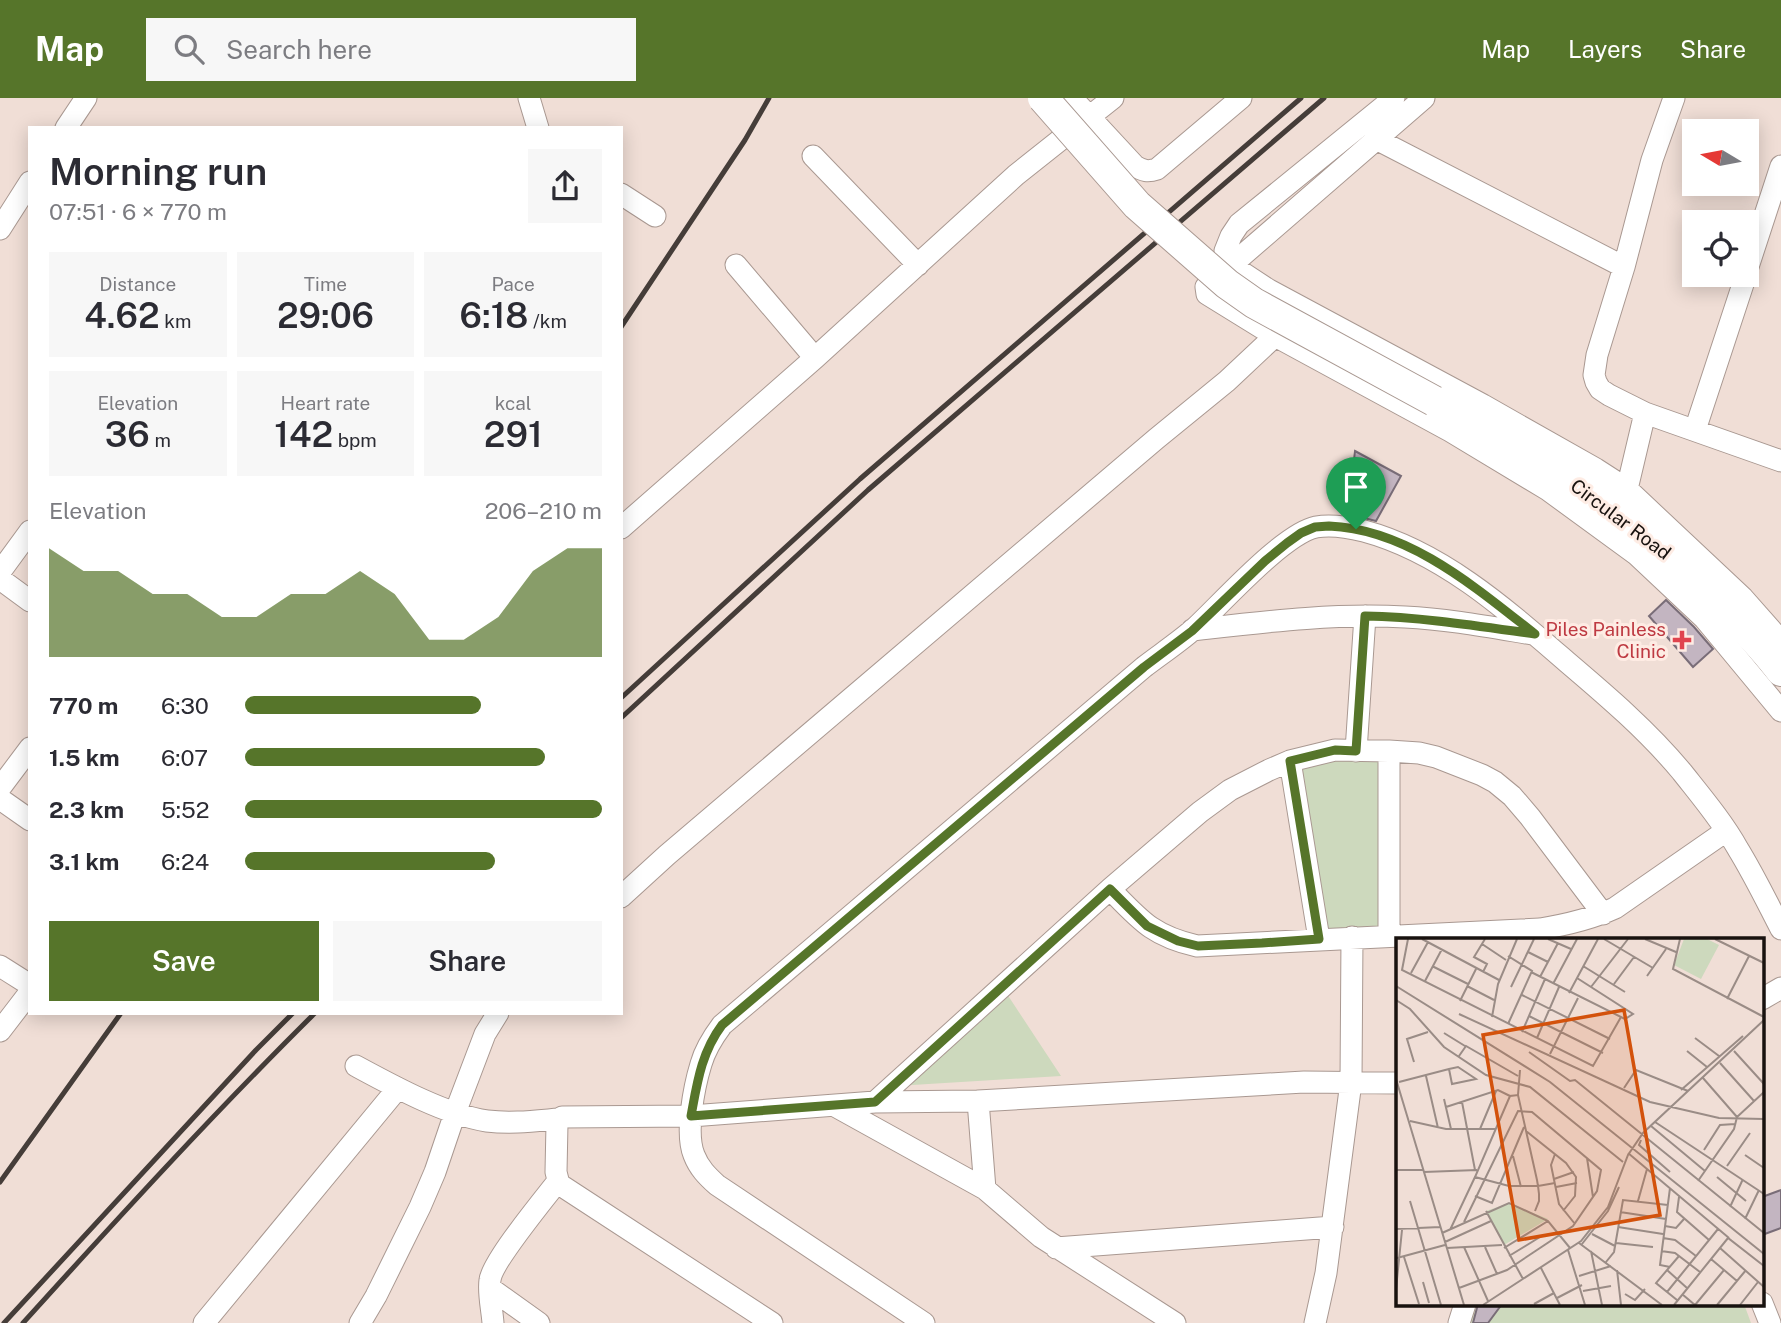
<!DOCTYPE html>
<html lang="en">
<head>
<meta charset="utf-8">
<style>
	body { margin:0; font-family:"Public Sans",sans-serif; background:#f7f7f7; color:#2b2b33; height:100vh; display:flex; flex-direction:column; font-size:26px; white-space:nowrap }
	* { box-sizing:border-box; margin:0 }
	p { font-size:23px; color:#7c7c81 }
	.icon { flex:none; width:38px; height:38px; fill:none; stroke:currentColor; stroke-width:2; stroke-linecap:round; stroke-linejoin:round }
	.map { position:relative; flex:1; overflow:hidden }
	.drawer { position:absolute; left:28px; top:28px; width:595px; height:889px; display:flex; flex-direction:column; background:#fff; border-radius:0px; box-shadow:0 4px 18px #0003 }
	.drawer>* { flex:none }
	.needle { width:46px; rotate:280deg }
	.fabs { position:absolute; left:1682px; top:21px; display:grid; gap:14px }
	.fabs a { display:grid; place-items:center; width:77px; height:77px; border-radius:0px; background:#fff; box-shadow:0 4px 18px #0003; font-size:35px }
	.pin { position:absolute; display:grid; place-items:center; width:60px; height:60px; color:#fff; margin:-72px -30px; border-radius:50% 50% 50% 0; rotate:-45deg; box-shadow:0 0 7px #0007 }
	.pin .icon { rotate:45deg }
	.round { display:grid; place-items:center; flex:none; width:74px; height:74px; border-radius:0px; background:#f7f7f7 }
	.summary { display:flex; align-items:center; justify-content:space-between; height:119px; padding:0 21px }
	h1 { font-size:38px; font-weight:600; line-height:52px }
	.figures { display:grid; grid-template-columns:repeat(3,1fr); gap:10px; height:119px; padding:7px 21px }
	.figures div { display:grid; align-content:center; border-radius:0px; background:#f7f7f7; text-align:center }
	.figures b { font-size:35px; font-weight:600 }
	.figures small { font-size:19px; font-weight:400 }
	.figures p { font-size:19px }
	.chart { height:196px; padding:14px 21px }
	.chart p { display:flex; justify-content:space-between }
	.chart svg { width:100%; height:126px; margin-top:7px; fill:#56752a; opacity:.7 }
	.action { display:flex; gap:14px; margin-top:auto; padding:14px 21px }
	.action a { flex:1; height:80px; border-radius:0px; background:#56752a; color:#fff; font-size:28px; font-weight:600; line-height:80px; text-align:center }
	.action a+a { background:#f7f7f7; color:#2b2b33 }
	ul { padding:0 21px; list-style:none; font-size:23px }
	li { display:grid; grid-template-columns:112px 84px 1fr; align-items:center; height:52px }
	li i { height:18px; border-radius:9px; background:#56752a }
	header { display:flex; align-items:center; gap:42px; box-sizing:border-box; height:98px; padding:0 35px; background:#56752a; color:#fff }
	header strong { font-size:33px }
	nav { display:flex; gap:38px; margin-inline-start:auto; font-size:24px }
	.search { width:490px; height:63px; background:#f7f7f7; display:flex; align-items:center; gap:18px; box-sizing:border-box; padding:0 24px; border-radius:0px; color:#7c7c81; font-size:26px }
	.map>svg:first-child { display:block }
	.green { fill:#cdd9bd }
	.building { fill:#c3b5c1; stroke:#796d78; stroke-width:2 }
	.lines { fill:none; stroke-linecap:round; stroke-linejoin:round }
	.minor-casing { stroke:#a99891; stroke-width:23 }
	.secondary-casing { stroke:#a99891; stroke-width:32 }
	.minor { stroke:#fff; stroke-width:21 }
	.secondary { stroke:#fff; stroke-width:30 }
	.rail { stroke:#453d39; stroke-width:5 }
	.secondary-bridge-casing { stroke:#a99891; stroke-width:32; stroke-linecap:butt }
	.secondary-bridge { stroke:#fff; stroke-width:30 }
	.route-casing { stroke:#fff; stroke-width:14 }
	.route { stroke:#56752a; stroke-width:9 }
	.health-dot { fill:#e0444e; stroke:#feece4; stroke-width:2.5 }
	.labels { text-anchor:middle; stroke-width:6; stroke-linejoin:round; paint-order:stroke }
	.street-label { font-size:19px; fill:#18120f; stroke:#feece4 }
	.health-label { font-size:19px; fill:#be3a42; stroke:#feece4; text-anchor:end }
	.inset-road { fill:none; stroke:#9a8c86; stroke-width:2 }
	.view { fill:#d3520c; fill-opacity:0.15; stroke:#d3520c; stroke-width:3.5 }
	.inset-edge { fill:none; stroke:#18120f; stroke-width:3.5 }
</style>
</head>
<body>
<header>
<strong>Map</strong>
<div class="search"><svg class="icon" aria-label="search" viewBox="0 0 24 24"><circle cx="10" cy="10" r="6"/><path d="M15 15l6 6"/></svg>Search here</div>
<nav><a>Map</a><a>Layers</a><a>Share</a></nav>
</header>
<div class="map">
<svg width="1781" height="1225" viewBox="0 0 1781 1225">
	<rect width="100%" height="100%" fill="#f0ded6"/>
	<!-- green -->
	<path class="green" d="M1382,658L1384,833L1322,836L1294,665Z
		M1005,893L1061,978L896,988Z
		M1465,1206H1744L1751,1225H1459Z"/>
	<!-- building -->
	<path class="building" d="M1355,353L1401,378L1376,423L1348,416Z
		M1666,502L1694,529L1713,551L1693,569L1649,518Z
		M1781,1092V1130L1762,1137V1099Z
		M1478,1206H1502L1488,1225H1473Z"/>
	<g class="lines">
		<defs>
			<path id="minor" d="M529,0L538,30
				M1072,0L1135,68C1143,73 1148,74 1157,71L1241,0
				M1394,0L1239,126L1231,138L1225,153L1231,167L1269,192L1483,307L1596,371L1627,391L1743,500L1781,543
				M1424,0L1206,189L1207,196L1275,238L1450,333L1548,392L1637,457L1704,520L1781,613
				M1674,0L1652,62L1624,169L1597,257L1594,277L1596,284L1600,291L1609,297L1645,315L1781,363
				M66,30L86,0
				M1376,41L1624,169
				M813,58L918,167
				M621,96L655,118
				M0,131L30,84
				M736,167L815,260
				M1746,175L1781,68
				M1695,332L1746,177
				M1627,391L1645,315
				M621,430L815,260L1016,77L1113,0
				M0,474L30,433
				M0,481L30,503
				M1192,532C1263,524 1334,515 1405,519C1448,521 1490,529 1532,536
				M1356,653L1365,518
				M1290,663L1319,841
				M0,690L30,650
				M0,701L30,722
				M1110,791C1141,823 1153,838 1197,848L1540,831C1565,827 1591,821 1615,810L1726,733
				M621,799L667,757L1156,341L1227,283L1275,238
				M1389,838V653
				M0,868L30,887
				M1762,901L1781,890
				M0,933L30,894
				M356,968C393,988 446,1017 487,1023C511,1026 535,1023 559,1021
				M978,1003L985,1091
				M875,1004L1110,791L1200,714L1230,692L1269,672L1290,663L1335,652L1389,653L1419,655L1436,659L1482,677L1495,684L1512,698L1530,719L1603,816
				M835,1008L985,1091L1041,1139L1175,1225
				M1056,1150L1333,1129
				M490,1190L539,1225
				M1762,1205L1770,1225
				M204,1225L398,990
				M360,1225L376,1198L420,1109L435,1074L455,1015L485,936L498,915
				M493,1225C492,1211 488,1195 490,1182C492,1164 544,1101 558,1083
				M772,1225L559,1086L556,1074L557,1026L559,1021L562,1019L691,1018L875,1004L978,1003L1304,984L1398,985
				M924,1225L717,1087C707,1078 699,1070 694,1057C685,1035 694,989 701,966C705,952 713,939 722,927L1144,569C1161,556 1179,544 1195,530C1222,505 1283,436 1316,429C1332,426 1348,429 1364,433C1442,454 1507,512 1567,564C1607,598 1648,633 1682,674C1701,698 1723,724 1738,751C1754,777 1767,804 1781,831
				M1315,1225L1326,1175L1351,984L1352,839
				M1459,1225L1465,1206"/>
			<path id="secondary" d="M1434,303C1485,331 1539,358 1587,391C1633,424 1676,462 1717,502C1739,525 1762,547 1781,573"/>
		</defs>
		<!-- minor casing -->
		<use href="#minor" class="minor-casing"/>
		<!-- secondary casing -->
		<use href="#secondary" class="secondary-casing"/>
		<!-- minor -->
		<use href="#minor" class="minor"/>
		<!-- secondary -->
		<use href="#secondary" class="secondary"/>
		<!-- rail -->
		<path class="rail" d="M621,229L745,42L769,0
			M621,600L860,381L1301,0
			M621,620L868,392L1324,0
			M0,1084L121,915
			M4,1225L256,952L293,915
			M23,1225C118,1120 214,1015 315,915"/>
		<defs>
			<path id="secondary-bridge" d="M1043,0L1137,107L1227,186L1254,205L1434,303"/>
		</defs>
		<!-- secondary-bridge casing -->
		<use href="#secondary-bridge" class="secondary-bridge-casing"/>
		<!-- secondary-bridge -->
		<use href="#secondary-bridge" class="secondary-bridge"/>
	</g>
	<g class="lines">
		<defs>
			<path id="route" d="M1329,428C1408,431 1475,489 1535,536C1478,528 1422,519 1365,518L1356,653L1335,652L1290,663L1319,841L1262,845L1198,848L1178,843L1147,828L1110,791L875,1004L691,1018C697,986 701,955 722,927L1144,569L1192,533L1265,463L1287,445L1301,435L1315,429Z"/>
		</defs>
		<!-- route casing -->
		<use href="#route" class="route-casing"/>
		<!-- route -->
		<use href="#route" class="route"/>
	</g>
	<!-- markers -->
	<path class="health-dot" d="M1678.5 531.5h7v7h7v7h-7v7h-7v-7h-7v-7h7z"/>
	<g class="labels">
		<!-- street labels -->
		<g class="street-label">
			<text transform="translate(1621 421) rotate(37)" y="7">Circular Road</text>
		</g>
		<!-- health labels -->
		<g class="health-label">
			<text x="1666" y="538">Piles Painless<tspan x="1666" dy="22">Clinic</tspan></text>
		</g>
	</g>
	<!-- overview -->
	<g transform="translate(1396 840)">
		<rect width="368" height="368" fill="#f0ded6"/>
		<path d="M288,1H311L323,7L305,41L278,27ZM113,265L152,281L108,307L90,273Z" fill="#cdd9bd"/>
		<path class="inset-road" d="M12,1L6,32L197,128L225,79M26,1L103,42M152,1L175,11M208,1L257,30M249,1L280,14M284,1L277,31L368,79M319,1L368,25M86,6L110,22M132,14L152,24M36,28L72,46M187,28L229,54M87,34L91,26L78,19L89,1M135,34L229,81L237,76L181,40M15,35L32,4M251,38L270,11M144,39L162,5M29,43L46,11M157,46L181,1M218,46L238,19M0,48L154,144L368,316M71,48L98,62M115,49L138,1M195,49L232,1M173,55L202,1M126,57L214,101M331,61L353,18M0,62L14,71L48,109L90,137L134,149L227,224M64,63L80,31M63,76L254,164L323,180L368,181M133,78L207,115M96,79L102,46L121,1M112,86L136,33L112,18M126,94L149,41M48,95L69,108M141,100L163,49M299,100L323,118M291,113L311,129M338,113L368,146M133,114L174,143L179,142L368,295M154,116L182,60M63,118L70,108L122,138M18,124L11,101L32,94M324,125L358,163M30,138L42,190M307,140L341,179M0,141L68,367M3,144L53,131L62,129L80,141L56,146L53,131M228,150L240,132L292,153M285,152L347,98M122,157L124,132M48,161L55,191M66,164L79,232M50,169L102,152L114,158M14,183L50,191H100M259,184L368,256M255,188L309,233M84,191L100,153M130,193L170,225L180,239L179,258L167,273M245,202L243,207L274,234M308,212L324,187L339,186M232,215L333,300M159,216L155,227L163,266L179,286M349,217L368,230M117,218L125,249M191,220L197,259M331,228L354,195M0,232H27M28,234L81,232M321,239L350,263M158,241L178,234M302,243L338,191L341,179L368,154M160,249L181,245M79,258L96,265L128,189M283,259L281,274L313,302M14,263L45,367M242,263L251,231M334,269L347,241M90,273L127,341M139,273L143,263V256L142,248L141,242L122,157L114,158L79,239L113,248H142L159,245M224,274L270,281M349,281L363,252M269,288L280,290L288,281M222,289L267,296M0,291L44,289M54,292L79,239M46,295L113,265L152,283L174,310M196,296L219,308M267,300L279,302L300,318M49,304L95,283M183,305L266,367M220,305L257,309M186,306L212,273L223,249M68,309L92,363M89,309L101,336M51,310L106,307M108,310L152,283M324,310L368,349M172,312L189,367M195,313L206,367M265,313L279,315L304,334M113,318L144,299M8,319L23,366M1,320L49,307M315,321L341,343M210,324L218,314L227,262L272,267M274,329L264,327L274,250M145,330L164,367M221,332L225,367M271,332L291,350M183,338L215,328M27,344L33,365M63,350L111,332L177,288L201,253L205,232L136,174L122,173L68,284M0,351L6,292M187,353L215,348M271,354L322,291M229,356L239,362L249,351M286,356L299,367L328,332M161,360L186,347M281,362L260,345L283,318M138,366L158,355M87,367L185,303L212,269L232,217L247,195L368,82M278,367L332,300L368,328M321,367L350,332M344,367L362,344"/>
		<path class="view" d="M228,72L264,277L123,302L87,97Z"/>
		<rect width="368" height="368" class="inset-edge"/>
	</g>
</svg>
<div class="fabs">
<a><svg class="needle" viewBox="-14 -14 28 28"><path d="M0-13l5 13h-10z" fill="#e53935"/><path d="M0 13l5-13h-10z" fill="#7c7c81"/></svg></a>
<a><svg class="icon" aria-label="locate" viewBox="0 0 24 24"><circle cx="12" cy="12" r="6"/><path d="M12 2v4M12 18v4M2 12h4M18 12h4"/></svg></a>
</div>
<div class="pin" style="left:1356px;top:431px;background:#1e9e55"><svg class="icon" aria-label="arrive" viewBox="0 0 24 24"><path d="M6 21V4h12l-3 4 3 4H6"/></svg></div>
<section class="drawer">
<div class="summary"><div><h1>Morning run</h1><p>07:51 · 6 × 770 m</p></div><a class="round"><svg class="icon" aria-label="share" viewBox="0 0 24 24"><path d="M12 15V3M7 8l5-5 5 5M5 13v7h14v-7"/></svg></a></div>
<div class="figures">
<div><p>Distance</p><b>4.62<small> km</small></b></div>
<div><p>Time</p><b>29:06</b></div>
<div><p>Pace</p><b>6:18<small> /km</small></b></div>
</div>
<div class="figures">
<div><p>Elevation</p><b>36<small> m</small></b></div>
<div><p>Heart rate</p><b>142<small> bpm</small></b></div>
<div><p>kcal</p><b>291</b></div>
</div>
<div class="chart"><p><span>Elevation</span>206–210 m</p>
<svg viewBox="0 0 160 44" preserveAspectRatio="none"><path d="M0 44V6L10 14L20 14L30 22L40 22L50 30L60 30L70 22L80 22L90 14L100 22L110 38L120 38L130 30L140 14L150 6L160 6V44z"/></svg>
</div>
<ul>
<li><b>770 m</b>6:30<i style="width:66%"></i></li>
<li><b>1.5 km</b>6:07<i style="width:84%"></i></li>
<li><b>2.3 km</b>5:52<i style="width:100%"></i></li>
<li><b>3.1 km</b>6:24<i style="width:70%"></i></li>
</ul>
<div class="action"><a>Save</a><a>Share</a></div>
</section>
</div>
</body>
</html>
